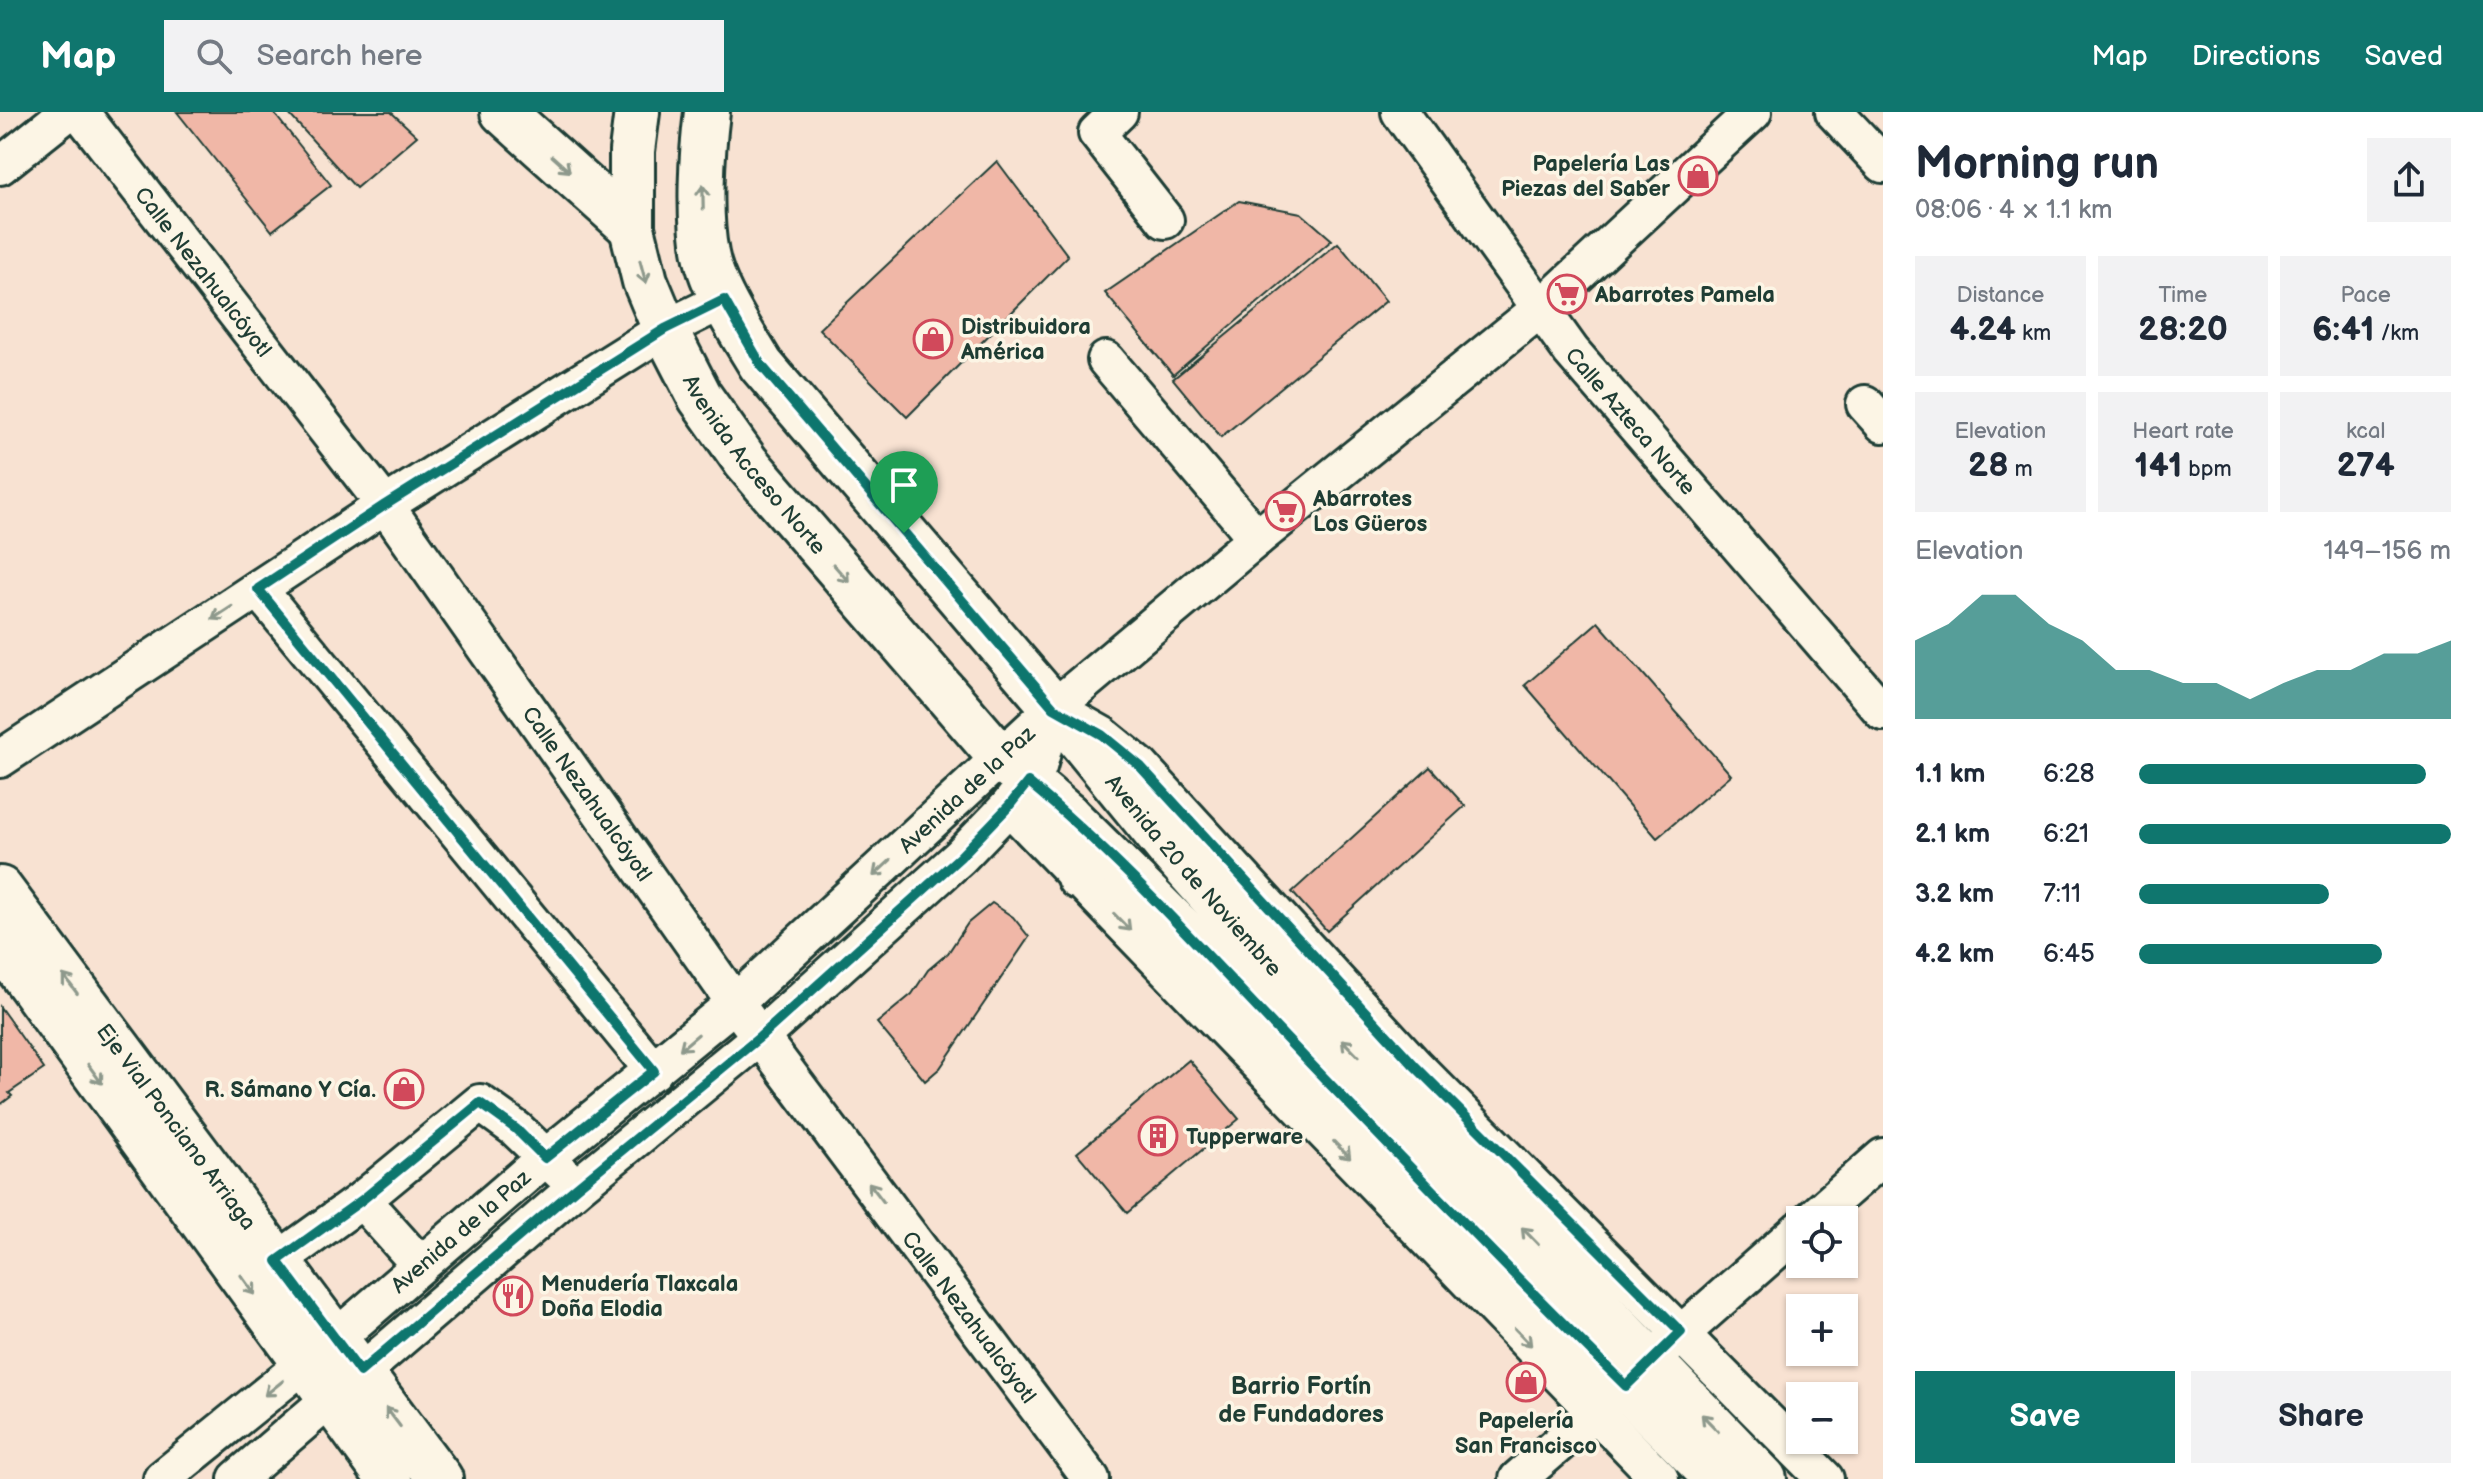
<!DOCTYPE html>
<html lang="en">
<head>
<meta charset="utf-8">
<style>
	body { margin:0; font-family:"Balsamiq Sans",sans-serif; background:#f2f2f3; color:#1f2937; height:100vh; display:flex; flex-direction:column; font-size:30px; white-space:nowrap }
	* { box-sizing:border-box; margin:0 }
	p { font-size:26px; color:#747a83 }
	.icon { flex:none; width:44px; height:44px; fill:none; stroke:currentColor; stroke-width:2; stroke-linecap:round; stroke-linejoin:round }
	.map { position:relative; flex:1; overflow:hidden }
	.side { display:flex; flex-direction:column; background:#fff; width:600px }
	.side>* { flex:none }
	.tools { position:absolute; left:1786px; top:1094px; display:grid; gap:16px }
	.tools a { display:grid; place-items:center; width:72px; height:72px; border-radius:0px; background:#fff; box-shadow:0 2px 6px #0004; font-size:40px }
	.pin { position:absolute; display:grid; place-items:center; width:68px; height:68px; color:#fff; margin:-82px -34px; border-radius:50% 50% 50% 0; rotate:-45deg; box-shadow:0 0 8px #0007 }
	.pin .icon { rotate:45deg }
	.round { display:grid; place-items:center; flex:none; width:84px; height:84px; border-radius:0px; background:#f2f2f3 }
	.summary { display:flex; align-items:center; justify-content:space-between; height:136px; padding:0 32px }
	h1 { font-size:44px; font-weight:700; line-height:60px }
	.metrics { display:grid; grid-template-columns:repeat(3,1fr); gap:12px; height:136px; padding:8px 32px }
	.metrics div { display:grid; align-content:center; border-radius:0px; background:#f2f2f3; text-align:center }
	.metrics b { font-size:34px; font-weight:700 }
	.metrics small { font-size:22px; font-weight:400 }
	.metrics p { font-size:22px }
	.chart { height:224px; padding:16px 32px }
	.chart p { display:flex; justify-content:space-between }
	.chart svg { width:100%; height:144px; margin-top:8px; fill:#0f766e; opacity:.7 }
	.primary-button { display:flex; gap:16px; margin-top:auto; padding:16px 32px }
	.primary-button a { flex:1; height:92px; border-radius:0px; background:#0f766e; color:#fff; font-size:32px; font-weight:700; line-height:92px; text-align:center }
	.primary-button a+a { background:#f2f2f3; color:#1f2937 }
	ul { padding:0 32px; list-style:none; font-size:26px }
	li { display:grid; grid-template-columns:128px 96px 1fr; align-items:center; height:60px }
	li i { height:20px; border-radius:10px; background:#0f766e }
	header { display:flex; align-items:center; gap:48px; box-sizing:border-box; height:112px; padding:0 40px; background:#0f766e; color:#fff }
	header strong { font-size:38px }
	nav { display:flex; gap:44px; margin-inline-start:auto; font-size:28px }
	.search { width:560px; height:72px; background:#f2f2f3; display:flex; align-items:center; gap:20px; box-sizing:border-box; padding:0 28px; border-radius:0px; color:#747a83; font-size:30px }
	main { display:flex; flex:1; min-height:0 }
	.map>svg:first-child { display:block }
	.building { fill:#f0b7a7; stroke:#1f3d34; stroke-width:2 }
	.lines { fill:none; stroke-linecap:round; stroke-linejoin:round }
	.minor-casing { stroke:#1f3d34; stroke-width:42 }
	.major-casing { stroke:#1f3d34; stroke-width:50 }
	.minor { stroke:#fcf5e5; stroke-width:36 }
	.major { stroke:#fcf5e5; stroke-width:44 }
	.oneway { stroke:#8e998c }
	.route-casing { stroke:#fff; stroke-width:16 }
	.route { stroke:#0f766e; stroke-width:10 }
	.labels { text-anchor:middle; stroke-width:7; stroke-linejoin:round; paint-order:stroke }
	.poi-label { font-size:22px; font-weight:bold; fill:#1f3d34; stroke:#fcf5e5; text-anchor:start }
	.street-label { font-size:22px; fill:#1f3d34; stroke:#fcf5e5 }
	.neighbourhood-label { font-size:24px; font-weight:bold; fill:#1f3d34; stroke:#fcf5e5 }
</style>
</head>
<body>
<header>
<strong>Map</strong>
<div class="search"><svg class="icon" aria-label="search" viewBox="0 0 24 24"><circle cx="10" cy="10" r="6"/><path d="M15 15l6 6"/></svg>Search here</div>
<nav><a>Map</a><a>Directions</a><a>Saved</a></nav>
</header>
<main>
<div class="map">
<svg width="1883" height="1367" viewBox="0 0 1883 1367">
	<rect width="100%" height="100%" fill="#f8e2d2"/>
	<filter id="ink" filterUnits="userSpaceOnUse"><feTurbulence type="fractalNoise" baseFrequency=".0125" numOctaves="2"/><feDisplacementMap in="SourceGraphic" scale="16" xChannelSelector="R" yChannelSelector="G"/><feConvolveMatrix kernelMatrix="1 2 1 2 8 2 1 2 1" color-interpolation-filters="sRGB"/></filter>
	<g filter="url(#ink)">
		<!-- building -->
		<path class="building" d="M177,0H273L331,73L272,119Z
			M287,0H391L417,24L356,76Z
			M997,49L1068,144L907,305L819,217Z
			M1239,89L1301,101L1332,128L1173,263L1105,181Z
			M1338,131L1386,189L1221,325L1173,267Z
			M1598,510L1731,663L1657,726L1525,573Z
			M1430,655L1465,694L1327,819L1292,780Z
			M992,791L1013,805L1029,825L940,956L925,969L877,911L912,882L928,858L948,841L968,811Z
			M0,895L44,957L9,981L12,984L0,993Z
			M1189,948L1239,1007L1127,1101L1077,1041Z"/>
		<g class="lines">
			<defs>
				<g id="minor">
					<path id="s1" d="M80,0L385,393L735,891L1091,1367"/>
					<path d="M1119,0L1097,21L1165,108"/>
					<path id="s2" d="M1400,0L1571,239L1883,600"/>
					<path d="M1834,0L1883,52"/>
					<path d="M0,54L68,0"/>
					<path d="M1106,248L1257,426"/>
					<path d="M1865,292L1883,312"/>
					<path d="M258,477L654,959"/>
					<path d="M1070,605L1102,623L1140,654L1414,953L1825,1367"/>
					<path d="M0,647L385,393L665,217L724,188"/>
					<path d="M1009,694L1660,1367"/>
					<path d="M362,1088L420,1153"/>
					<path d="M1811,1108L1883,1045"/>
					<path d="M277,1149L362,1088L480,991L516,1017L561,1060"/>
					<path d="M1666,1235L1800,1117"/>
					<path id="s3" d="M162,1367L335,1227L545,1046L735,891L1054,596L1257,426L1540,197L1753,0"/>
					<path d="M237,1367L577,1075L760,925L960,745L1009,694L1038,655L1054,596"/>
					<path d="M1518,1367L1614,1284"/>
				</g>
				<g id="major">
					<path d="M503,0L632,116"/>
					<path id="s4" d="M637,0L632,39V116L645,169L665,217L700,285L746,350L1002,647L1067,703L1184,819L1485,1134L1717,1367"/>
					<path id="s5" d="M707,0C702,40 698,103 706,142C712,176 743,223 761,253L1054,596L1170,738L1283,866L1764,1367"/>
					<path d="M1067,703L1079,765"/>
					<path id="s6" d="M0,777L440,1367"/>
					<path d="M0,831L389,1367"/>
				</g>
			</defs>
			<!-- minor casing -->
			<use href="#minor" class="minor-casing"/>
			<!-- major casing -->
			<use href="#major" class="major-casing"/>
			<!-- minor -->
			<use href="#minor" class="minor"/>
			<!-- major -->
			<use href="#major" class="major"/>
		</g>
		<!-- one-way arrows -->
		<defs><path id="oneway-shaft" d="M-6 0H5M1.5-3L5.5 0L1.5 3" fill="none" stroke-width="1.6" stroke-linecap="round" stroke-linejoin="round" transform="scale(2)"/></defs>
		<g class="oneway">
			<use href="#oneway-shaft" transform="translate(561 52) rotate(42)"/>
			<use href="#oneway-shaft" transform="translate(703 85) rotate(-91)"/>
			<use href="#oneway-shaft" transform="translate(643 160) rotate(75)"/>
			<use href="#oneway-shaft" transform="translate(841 461) rotate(49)"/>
			<use href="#oneway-shaft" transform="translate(222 501) rotate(147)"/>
			<use href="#oneway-shaft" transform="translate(882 756) rotate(137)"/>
			<use href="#oneway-shaft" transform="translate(1122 810) rotate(46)"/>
			<use href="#oneway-shaft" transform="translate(70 872) rotate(-127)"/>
			<use href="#oneway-shaft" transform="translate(689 930) rotate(140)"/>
			<use href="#oneway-shaft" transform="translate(1350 936) rotate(-134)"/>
			<use href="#oneway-shaft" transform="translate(95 962) rotate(54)"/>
			<use href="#oneway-shaft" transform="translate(1342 1038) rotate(46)"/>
			<use href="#oneway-shaft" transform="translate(876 1080) rotate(-127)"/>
			<use href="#oneway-shaft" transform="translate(1530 1124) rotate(-134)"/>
			<use href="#oneway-shaft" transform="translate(248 1173) rotate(54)"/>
			<use href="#oneway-shaft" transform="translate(1523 1225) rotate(46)"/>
			<use href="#oneway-shaft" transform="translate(274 1276) rotate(141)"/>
			<use href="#oneway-shaft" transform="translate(393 1305) rotate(-127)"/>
			<use href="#oneway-shaft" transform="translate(1710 1311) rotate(-134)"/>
		</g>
	</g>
	<g class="lines" filter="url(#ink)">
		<defs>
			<path id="route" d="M724,188L761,253L1054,596L1102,623L1140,654L1414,953L1681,1220L1626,1274C1509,1159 1396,1041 1282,922C1200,836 1120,746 1028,670L1009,694L960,745L760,925L577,1075L360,1260L277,1149L362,1088L480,991L516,1017L545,1046L654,959L258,477L385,393L665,217Z"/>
		</defs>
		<!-- route casing -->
		<use href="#route" class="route-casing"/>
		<!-- route -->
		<use href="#route" class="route"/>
	</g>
	<!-- icons -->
	<defs>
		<symbol id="shop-ring" viewBox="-11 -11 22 22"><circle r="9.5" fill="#fcf5e5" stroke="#d1495b" stroke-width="1.5"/><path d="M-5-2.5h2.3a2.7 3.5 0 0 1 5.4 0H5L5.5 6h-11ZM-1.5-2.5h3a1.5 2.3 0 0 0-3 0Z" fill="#d1495b"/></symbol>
		<symbol id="supermarket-ring" viewBox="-11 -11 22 22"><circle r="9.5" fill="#fcf5e5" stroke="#d1495b" stroke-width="1.5"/><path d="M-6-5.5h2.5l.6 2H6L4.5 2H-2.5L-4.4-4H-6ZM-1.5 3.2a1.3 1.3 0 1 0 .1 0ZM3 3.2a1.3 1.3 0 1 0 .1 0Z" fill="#d1495b"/></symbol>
		<symbol id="building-ring" viewBox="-11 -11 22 22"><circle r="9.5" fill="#fcf5e5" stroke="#d1495b" stroke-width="1.5"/><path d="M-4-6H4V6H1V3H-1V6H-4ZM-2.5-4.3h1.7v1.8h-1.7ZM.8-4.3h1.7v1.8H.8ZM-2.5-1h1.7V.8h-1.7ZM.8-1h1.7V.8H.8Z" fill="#d1495b"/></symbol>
		<symbol id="restaurant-ring" viewBox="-11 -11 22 22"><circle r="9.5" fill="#fcf5e5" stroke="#d1495b" stroke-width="1.5"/><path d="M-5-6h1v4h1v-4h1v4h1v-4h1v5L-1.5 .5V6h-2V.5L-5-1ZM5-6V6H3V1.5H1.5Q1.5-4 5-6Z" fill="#d1495b"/></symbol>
	</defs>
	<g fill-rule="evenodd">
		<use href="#shop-ring" x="1676" y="42" width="44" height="44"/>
		<use href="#supermarket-ring" x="1545" y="160" width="44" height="44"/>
		<use href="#shop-ring" x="911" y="205" width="44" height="44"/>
		<use href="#supermarket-ring" x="1263" y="377" width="44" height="44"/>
		<use href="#shop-ring" x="382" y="955" width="44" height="44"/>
		<use href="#building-ring" x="1136" y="1002" width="44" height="44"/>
		<use href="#restaurant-ring" x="491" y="1162" width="44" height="44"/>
		<use href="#shop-ring" x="1504" y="1248" width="44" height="44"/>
	</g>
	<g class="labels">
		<!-- poi labels -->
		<g class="poi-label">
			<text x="1670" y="59" text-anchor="end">Papelería Las<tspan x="1670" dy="25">Piezas del Saber</tspan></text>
			<text x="1595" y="190">Abarrotes Pamela</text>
			<text x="961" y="222">Distribuidora<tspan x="961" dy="25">América</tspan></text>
			<text x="1313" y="394">Abarrotes<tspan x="1313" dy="25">Los Güeros</tspan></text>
			<text x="376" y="985" text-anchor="end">R. Sámano Y Cía.</text>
			<text x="1186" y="1032">Tupperware</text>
			<text x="541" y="1179">Menudería Tlaxcala<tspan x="541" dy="25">Doña Elodia</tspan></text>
			<text x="1526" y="1316" text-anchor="middle">Papelería<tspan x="1526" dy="25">San Francisco</tspan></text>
		</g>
		<!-- street labels -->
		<g class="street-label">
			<text dy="8" stroke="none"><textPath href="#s1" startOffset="202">Calle Nezahualcóyotl</textPath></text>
			<text dy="8" stroke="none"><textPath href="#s2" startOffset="386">Calle Azteca Norte</textPath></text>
			<text dy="8" stroke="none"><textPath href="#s4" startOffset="386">Avenida Acceso Norte</textPath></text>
			<text dy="8" stroke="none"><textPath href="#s3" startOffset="1060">Avenida de la Paz</textPath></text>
			<text dy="8" stroke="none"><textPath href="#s1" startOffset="850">Calle Nezahualcóyotl</textPath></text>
			<text dy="8" stroke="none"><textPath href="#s5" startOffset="936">Avenida 20 de Noviembre</textPath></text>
			<text dy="8" stroke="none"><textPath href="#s6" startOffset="296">Eje Vial Ponciano Arriaga</textPath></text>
			<text dy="8" stroke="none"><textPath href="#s3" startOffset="388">Avenida de la Paz</textPath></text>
			<text dy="8" stroke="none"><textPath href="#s1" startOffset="1498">Calle Nezahualcóyotl</textPath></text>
		</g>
		<!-- neighbourhood labels -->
		<g class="neighbourhood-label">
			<text x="1301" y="1282">Barrio Fortín<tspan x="1301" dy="28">de Fundadores</tspan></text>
		</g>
	</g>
</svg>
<div class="tools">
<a><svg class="icon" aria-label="locate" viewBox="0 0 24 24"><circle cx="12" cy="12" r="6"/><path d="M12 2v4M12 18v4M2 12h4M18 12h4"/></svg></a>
<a>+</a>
<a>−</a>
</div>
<div class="pin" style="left:904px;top:421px;background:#1e9e55"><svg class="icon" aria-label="arrive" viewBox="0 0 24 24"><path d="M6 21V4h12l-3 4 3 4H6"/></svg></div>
</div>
<section class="side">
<div class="summary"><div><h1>Morning run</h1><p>08:06 · 4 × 1.1 km</p></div><a class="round"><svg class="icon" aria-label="share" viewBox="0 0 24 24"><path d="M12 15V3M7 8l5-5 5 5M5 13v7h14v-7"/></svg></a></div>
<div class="metrics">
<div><p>Distance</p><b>4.24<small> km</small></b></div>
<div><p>Time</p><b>28:20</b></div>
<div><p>Pace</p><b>6:41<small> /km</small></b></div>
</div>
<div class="metrics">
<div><p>Elevation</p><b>28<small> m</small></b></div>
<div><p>Heart rate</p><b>141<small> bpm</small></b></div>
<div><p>kcal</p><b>274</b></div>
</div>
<div class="chart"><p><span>Elevation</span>149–156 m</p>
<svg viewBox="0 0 160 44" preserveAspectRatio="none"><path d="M0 44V20L10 15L20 6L30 6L40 15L50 20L60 29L70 29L80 33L90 33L100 38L110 33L120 29L130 29L140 24L150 24L160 20V44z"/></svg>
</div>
<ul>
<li><b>1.1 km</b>6:28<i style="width:92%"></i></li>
<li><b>2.1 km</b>6:21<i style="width:100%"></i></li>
<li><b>3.2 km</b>7:11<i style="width:61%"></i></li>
<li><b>4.2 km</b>6:45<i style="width:78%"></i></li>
</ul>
<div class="primary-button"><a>Save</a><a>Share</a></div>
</section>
</main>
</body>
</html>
